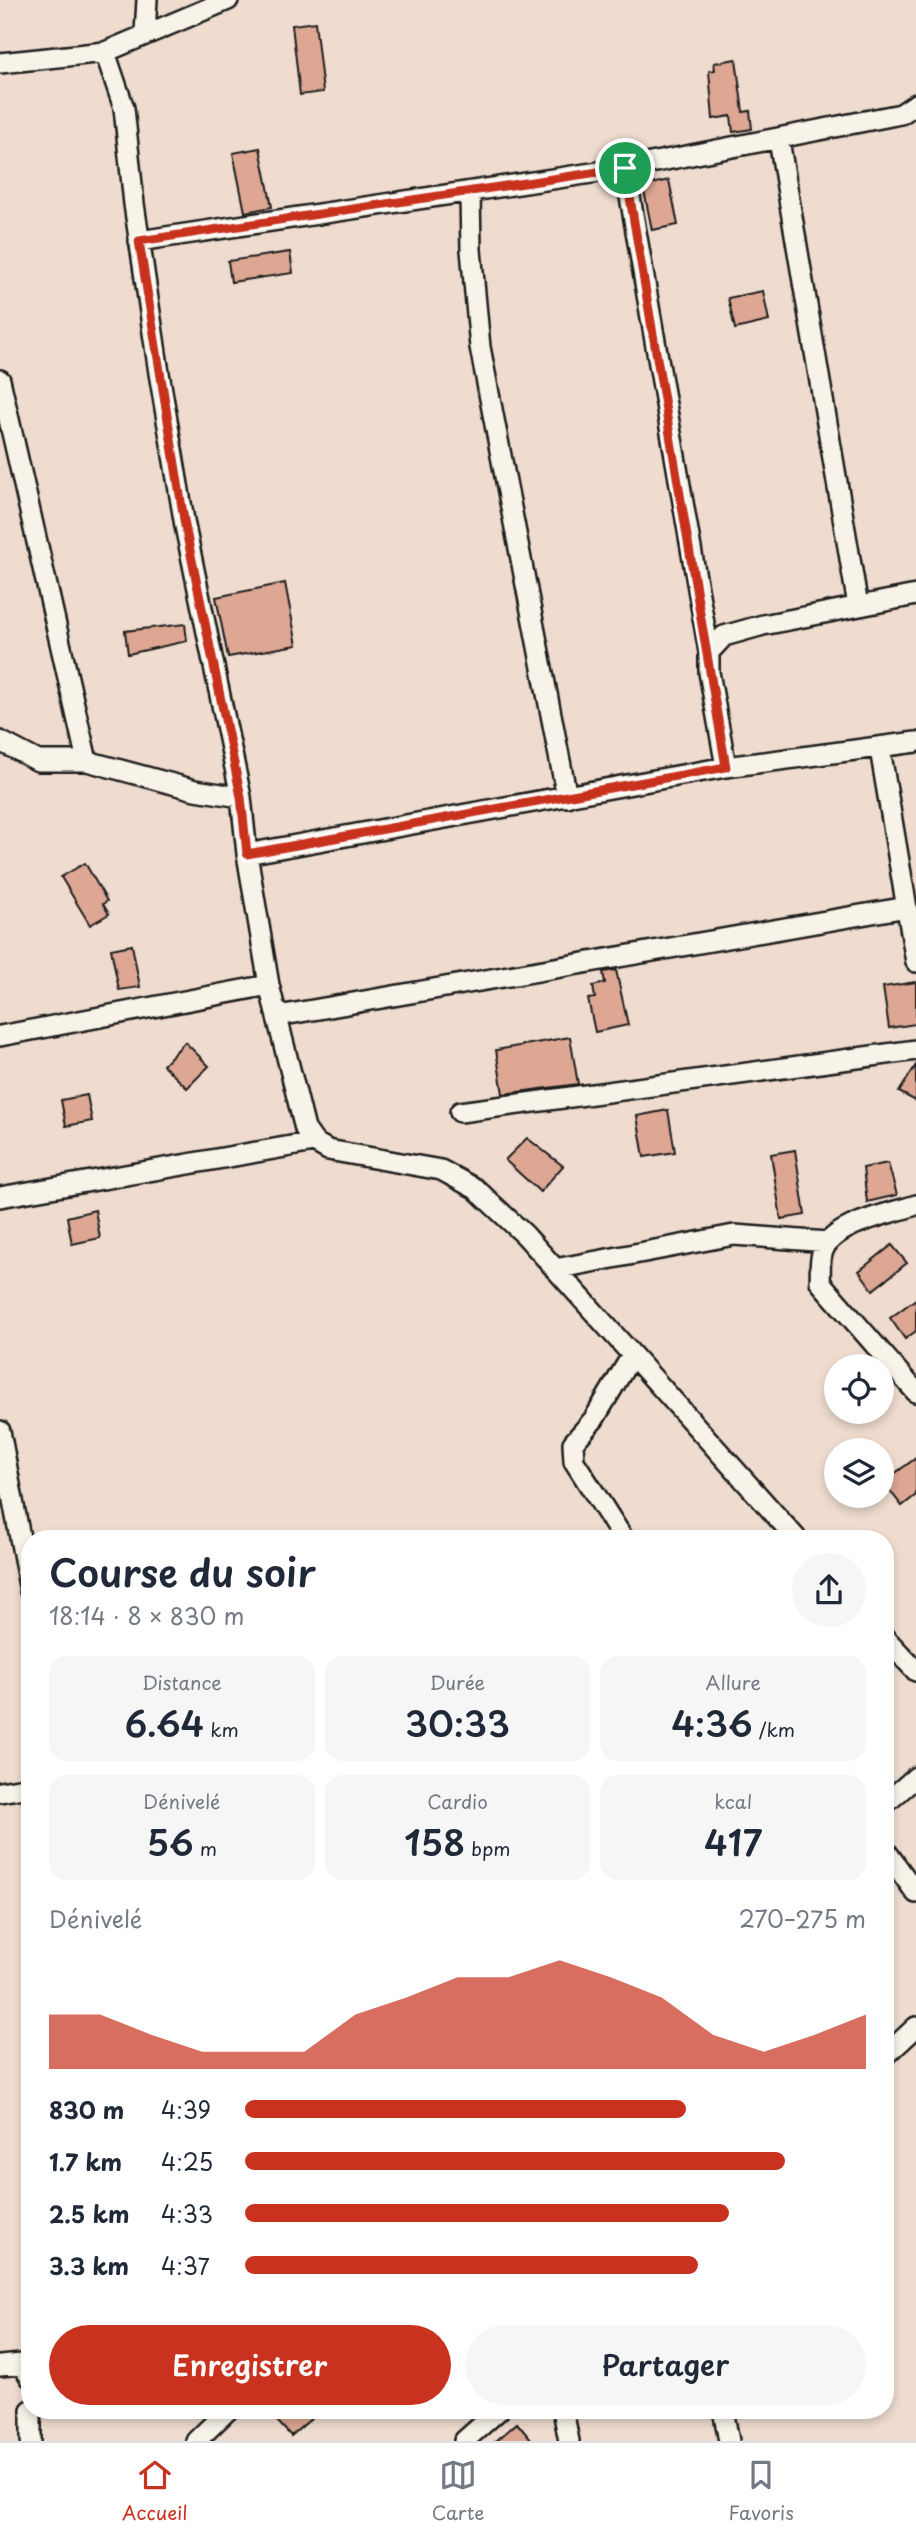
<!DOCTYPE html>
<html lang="fr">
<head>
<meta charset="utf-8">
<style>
	body { margin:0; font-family:"Playpen Sans",sans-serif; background:#f6f6f7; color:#1f2937; height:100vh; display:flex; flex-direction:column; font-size:26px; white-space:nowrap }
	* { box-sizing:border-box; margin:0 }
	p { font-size:23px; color:#747a83 }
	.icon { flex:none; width:38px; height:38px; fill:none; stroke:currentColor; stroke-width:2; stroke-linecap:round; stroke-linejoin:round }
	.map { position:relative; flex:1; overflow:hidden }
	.details { position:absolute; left:21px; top:1530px; width:873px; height:889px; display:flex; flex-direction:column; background:#fff; border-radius:28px; box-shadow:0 4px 10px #0003 }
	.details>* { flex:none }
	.tools { position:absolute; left:824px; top:1354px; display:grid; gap:14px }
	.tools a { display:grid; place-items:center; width:70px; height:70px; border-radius:50%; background:#fff; box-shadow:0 4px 10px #0003; font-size:35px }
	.pin { position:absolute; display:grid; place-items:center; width:60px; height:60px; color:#fff; margin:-30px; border:4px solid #fff; border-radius:50%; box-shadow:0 2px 7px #0007 }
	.round { display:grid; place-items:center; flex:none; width:74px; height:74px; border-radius:37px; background:#f6f6f7 }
	.headline { display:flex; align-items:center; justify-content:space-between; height:119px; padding:0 28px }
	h1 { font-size:38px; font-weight:600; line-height:52px }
	.figures { display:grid; grid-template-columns:repeat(3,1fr); gap:10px; height:119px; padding:7px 28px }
	.figures div { display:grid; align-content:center; border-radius:18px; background:#f6f6f7; text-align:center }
	.figures b { font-size:35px; font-weight:600 }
	.figures small { font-size:19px; font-weight:400 }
	.figures p { font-size:19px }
	.chart { height:196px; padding:14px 28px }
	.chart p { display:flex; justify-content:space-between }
	.chart svg { width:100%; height:126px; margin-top:7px; fill:#c8321e; opacity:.7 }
	.cta { display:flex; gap:14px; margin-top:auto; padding:14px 28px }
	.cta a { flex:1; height:80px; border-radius:42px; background:#c8321e; color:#fff; font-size:28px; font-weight:600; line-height:80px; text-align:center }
	.cta a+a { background:#f6f6f7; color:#1f2937 }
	ul { padding:0 28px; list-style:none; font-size:23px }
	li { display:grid; grid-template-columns:112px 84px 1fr; align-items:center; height:52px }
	li i { height:18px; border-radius:9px; background:#c8321e }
	.dock { display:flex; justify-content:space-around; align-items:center; height:98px; border-top:2px solid #e0e1e3; background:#fff; font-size:19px; color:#747a83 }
	.dock a { display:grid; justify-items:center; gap:4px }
	.dock .on { color:#c8321e }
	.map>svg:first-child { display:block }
	.building { fill:#dda794; stroke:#1c1c1c; stroke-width:2 }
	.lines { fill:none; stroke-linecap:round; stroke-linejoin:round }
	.minor-casing { stroke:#1c1c1c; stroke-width:24 }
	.minor { stroke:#f7f3e8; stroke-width:19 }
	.route-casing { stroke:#fff; stroke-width:14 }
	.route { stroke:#c8321e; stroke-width:9 }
</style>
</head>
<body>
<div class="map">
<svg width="916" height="2441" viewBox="0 0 916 2441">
	<rect width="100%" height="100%" fill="#efdccf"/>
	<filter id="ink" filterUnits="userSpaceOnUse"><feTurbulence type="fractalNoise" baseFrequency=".0143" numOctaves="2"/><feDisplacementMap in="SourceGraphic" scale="14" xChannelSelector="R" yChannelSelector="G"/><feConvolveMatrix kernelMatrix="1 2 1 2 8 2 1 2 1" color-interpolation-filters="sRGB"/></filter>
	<g filter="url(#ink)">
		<!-- building -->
		<path class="building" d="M315,22L323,92L300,95L292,25Z
			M736,59L743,112L750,111L752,129L733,132L731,116L713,119L709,71L715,70L714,63Z
			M260,148L272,207L245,212L233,153Z
			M669,180L678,225L652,230L643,186Z
			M290,252L293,273L231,282L228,261Z
			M763,291L769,321L735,329L728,298Z
			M285,583L297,645L228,657L216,597Z
			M185,624L187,641L128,654L125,631Z
			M85,863L107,901L103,904L109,914L90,925L61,877Z
			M132,945L140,987L119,990L111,949Z
			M616,970L628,1025L595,1032L588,999L595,998L593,986L605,983L603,972Z
			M916,982V1024L889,1028L883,987Z
			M570,1037L578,1084L503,1094L496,1050Z
			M185,1042L209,1066L187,1088L163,1065Z
			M916,1065V1101L899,1092Z
			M87,1095L92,1121L66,1126L61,1100Z
			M668,1110L675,1152L644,1157L637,1116Z
			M527,1138L563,1166L540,1192L505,1160Z
			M795,1150L805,1215L781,1219L771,1154Z
			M888,1163L897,1195L867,1202L863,1168Z
			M95,1210L100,1238L72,1244L67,1217Z
			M892,1245L907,1263L873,1290L859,1271Z
			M916,1299V1331L905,1339L890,1318Z
			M916,1458V1495L902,1506L883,1482Z
			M267,2410L289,2414L294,2410H321L291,2436Z
			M517,2423L532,2441H496Z"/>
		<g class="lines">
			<defs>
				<path id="minor" d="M145,33L147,0
					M105,52L124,108L134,204L159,373L185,526L241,797
					M0,63L105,52L228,0
					M779,140L858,606
					M625,168L709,652
					M470,194L471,250L480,347L567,797
					M139,241L625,168L901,114L916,104
					M0,380L87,761
					M0,741L38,761H87L195,790L241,797L247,854L269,985L305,1129L314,1142L328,1150L441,1170L476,1189L525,1235L796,1538
					M880,749L916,962
					M726,767L709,672V652L724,636L763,625L916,595
					M247,854L726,767L916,742
					M278,1016L907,907
					M0,1036L269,985
					M460,1112L916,1050
					M0,1197L314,1142
					M916,1205C890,1214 829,1224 822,1254C819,1263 821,1273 820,1282L916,1392
					M555,1269L734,1235L828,1242
					M0,1431L30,1591
					M623,1538L574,1461L573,1443L594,1419L631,1357
					M886,1639L916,1671
					M0,1792L30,1787
					M886,1803L916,1777
					M886,1851L916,1893
					M886,2055L916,2027
					M0,2366L22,2364L30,2377
					M563,2410L569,2441
					M723,2410L729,2441
					M31,2441V2410
					M196,2441L228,2410
					M464,2441L499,2410"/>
			</defs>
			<!-- minor casing -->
			<use href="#minor" class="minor-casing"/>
			<!-- minor -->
			<use href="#minor" class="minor"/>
		</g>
	</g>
	<g class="lines" filter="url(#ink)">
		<defs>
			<path id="route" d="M625,168L726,767L247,854L241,797L185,526L139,241Z"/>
		</defs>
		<!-- route casing -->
		<use href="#route" class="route-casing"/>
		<!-- route -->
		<use href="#route" class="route"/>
	</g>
</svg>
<div class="tools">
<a><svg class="icon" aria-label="locate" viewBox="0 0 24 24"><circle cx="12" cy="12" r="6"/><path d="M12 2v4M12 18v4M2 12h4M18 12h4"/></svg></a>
<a><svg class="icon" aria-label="layers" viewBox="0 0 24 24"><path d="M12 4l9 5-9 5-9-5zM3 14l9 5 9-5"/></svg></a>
</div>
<div class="pin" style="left:625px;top:168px;background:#1e9e55"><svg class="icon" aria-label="arrive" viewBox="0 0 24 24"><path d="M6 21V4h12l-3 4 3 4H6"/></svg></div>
<section class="details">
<div class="headline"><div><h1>Course du soir</h1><p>18:14 · 8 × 830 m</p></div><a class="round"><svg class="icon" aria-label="share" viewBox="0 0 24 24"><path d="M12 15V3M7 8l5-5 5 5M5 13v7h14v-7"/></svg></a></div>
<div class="figures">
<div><p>Distance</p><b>6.64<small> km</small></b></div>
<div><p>Durée</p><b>30:33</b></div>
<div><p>Allure</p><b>4:36<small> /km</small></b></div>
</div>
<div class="figures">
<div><p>Dénivelé</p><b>56<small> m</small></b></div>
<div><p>Cardio</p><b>158<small> bpm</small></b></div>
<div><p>kcal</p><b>417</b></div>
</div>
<div class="chart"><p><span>Dénivelé</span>270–275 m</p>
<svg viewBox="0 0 160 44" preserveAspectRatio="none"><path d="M0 44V25L10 25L20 32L30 38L40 38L50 38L60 25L70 19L80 12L90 12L100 6L110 12L120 19L130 32L140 38L150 32L160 25V44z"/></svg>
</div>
<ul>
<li><b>830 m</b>4:39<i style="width:71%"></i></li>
<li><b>1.7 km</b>4:25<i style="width:87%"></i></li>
<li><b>2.5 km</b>4:33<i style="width:78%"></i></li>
<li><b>3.3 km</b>4:37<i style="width:73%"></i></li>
</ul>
<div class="cta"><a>Enregistrer</a><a>Partager</a></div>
</section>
</div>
<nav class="dock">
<a class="on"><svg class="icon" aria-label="home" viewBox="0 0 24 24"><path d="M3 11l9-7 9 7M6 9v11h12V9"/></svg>Accueil</a>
<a><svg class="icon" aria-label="map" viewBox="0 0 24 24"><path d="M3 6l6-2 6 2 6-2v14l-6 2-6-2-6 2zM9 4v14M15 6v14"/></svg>Carte</a>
<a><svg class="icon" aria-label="saved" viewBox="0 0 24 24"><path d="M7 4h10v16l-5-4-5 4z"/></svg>Favoris</a>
</nav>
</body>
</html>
